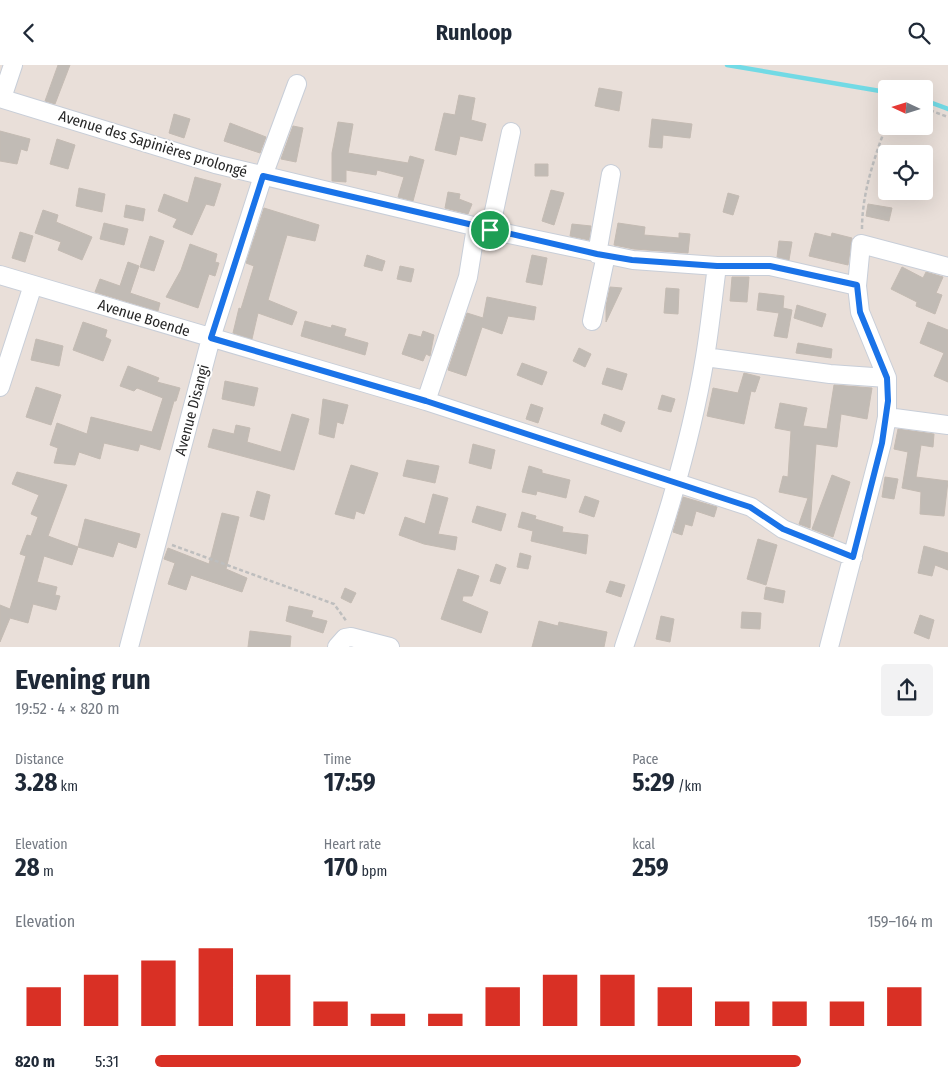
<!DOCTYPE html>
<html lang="en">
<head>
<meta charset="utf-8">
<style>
	body { margin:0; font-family:"Fira Sans Condensed",sans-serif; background:#f2f2f3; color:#1f2937; height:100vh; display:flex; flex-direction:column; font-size:19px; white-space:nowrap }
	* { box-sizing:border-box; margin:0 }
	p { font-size:16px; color:#747a83 }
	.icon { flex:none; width:28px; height:28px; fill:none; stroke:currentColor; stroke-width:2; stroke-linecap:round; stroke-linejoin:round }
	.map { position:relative; height:582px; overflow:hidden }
	.sheet { display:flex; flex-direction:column; background:#fff; flex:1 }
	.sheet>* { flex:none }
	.needle { width:32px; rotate:274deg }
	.controls { position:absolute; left:878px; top:15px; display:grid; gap:10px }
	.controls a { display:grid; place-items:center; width:55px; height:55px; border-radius:5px; background:#fff; box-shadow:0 5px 20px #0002; font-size:25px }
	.pin { position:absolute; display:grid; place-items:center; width:42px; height:42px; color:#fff; margin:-21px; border:2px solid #fff; border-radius:50%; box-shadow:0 1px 5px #0007 }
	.round { display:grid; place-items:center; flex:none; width:52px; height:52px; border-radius:5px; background:#f2f2f3 }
	.headline { display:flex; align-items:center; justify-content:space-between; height:85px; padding:0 15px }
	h1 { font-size:28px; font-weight:700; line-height:38px }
	.stats { display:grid; grid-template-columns:repeat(3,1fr); gap:8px; height:85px; padding:5px 15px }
	.stats div { display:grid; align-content:center }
	.stats b { font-size:25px; font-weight:700 }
	.stats small { font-size:14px; font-weight:400 }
	.stats p { font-size:14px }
	.chart { height:140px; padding:10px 15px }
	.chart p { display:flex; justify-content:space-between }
	.chart svg { width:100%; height:90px; margin-top:5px; stroke:#d93025; stroke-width:6 }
	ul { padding:0 15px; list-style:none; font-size:16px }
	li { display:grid; grid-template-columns:80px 60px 1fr; align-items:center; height:38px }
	li i { height:12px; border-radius:6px; background:#d93025 }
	header { display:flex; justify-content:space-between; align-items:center; height:65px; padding:0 15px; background:#fff; font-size:22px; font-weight:700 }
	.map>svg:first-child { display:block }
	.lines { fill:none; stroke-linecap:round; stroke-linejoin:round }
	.stream { stroke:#72dae5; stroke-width:4.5 }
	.building { fill:#c1bbb5; stroke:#c4bbb3 }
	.street-casing { stroke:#c8ced8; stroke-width:20 }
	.path { stroke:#bebebe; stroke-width:2.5; stroke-dasharray:4 2.5; stroke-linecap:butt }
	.street { stroke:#fff; stroke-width:18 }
	.route-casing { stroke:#fff; stroke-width:10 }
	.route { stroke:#1a73e8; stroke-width:6 }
	.labels { text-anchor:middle; stroke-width:4; stroke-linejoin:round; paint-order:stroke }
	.street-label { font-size:15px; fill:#272727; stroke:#fff }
</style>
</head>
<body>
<header><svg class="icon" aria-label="back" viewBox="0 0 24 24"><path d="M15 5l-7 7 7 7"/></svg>Runloop<svg class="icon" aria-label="search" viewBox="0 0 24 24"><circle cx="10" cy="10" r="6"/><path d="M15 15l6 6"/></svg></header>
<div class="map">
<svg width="948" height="582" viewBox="0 0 948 582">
	<rect width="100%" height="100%" fill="#e9dfd9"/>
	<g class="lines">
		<!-- stream -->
		<path class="stream" d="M727,0L886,27
			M924,35L948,44"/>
	</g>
	<!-- building -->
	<path class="building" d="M58,0H70L55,39L45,36Z
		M599,23L622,27L619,46L595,41Z
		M459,30L475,33L471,55L486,59L482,76L460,71L456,90L435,85L444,48L455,50Z
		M174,49L190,54L184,73L169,68Z
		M652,54L692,59L690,73L663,70L662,83L649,82Z
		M338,57L353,59L348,88L408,98L410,91L424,95L413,136L398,132L404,112L377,105L376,110L346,105V117L332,116V88Z
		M230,58L266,72L260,88L224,76Z
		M293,61L303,63L296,97L281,94Z
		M0,66L30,74L27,86L21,84L17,99L0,96Z
		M57,74L75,80L68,104L50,99Z
		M535,99H548V111H535Z
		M195,112L221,119L214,141L206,139L192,170L173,162L177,154L158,146L164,129L188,138Z
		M79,123L105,129L102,147L76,141Z
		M551,125L564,128L554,160L542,156Z
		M448,127L460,129L459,134L472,139L468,149L445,143Z
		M728,128L739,131L733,150L723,147Z
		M868,139L892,143L889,156L866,151Z
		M126,140L145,144L143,156L124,152Z
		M264,143L319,160L315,176L287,170L274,214L268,235L297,247L292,260L258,248L252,274L233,268L239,243L241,244L254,201L246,198Z
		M43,145L58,150L56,157L92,172L82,195L58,185L61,177L35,168Z
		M104,158L128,164L124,180L100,174Z
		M618,158L645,162L644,170L679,173V168L690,169L688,188L634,184L614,180Z
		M572,159L591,161L589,175L570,171Z
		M20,167L33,171L25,197L12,193Z
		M815,168L831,172L832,168L852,173L848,200L809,191Z
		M150,171L164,176L154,206L140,202Z
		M779,176L792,177L789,195L777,192Z
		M190,179L217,189L215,197L219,198L215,211L209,209L198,243L166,232L181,205Z
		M367,190L385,196L382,206L364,201Z
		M532,190L547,193L542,220L526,217Z
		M128,197L139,201L130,228L160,238L158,246L95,227L100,214L120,221Z
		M400,201L414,204L411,217L397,214Z
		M902,202L923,213L926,207L943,212L936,228L942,230L935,249L916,241L917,237L891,224Z
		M732,212H749L747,237L730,236Z
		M610,222L622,223L606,257V241Z
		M666,223L679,224L678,249L664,248Z
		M759,228L784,231L783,243L792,245L787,273L774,271L779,248L757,245Z
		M487,232L536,242L534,255L508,251L502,269L482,262L466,311L448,305L467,248L483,253Z
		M797,240L826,249L822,262L794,253Z
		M305,256L331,263L332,260L346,264L344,271L368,278L365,290L301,271Z
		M83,257L107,265L105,272L111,275L103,296L73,285Z
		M928,257L948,265V317L934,311L944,288L920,278Z
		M423,266L434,270L430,291L426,289L423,296L402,289L409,269L421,272Z
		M36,274L63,281L59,301L31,295Z
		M798,278L832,284L831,293L796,288Z
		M579,283L591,289L585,302L573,296Z
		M522,298L547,307L542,320L517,310Z
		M128,301L159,313L157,317L180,323L176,336H174L160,385L140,379L138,386L104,378L100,394L79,387L75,400L54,398L58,383L50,380L57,358L87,369L91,352L152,367L163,333L137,323L134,326L120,321Z
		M607,303L627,309L622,325L602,319Z
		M744,308L760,312L755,327L751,326L744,359L707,351L713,323L738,328Z
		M225,316L258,323L254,341L222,334Z
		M834,320L872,323L867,354L841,349L837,382L816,379L812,434L779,427L783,411L788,412L791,366L775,363L780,338L807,343L803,361L827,364Z
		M36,322L61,330L51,360L26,352Z
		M662,330L675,334L671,347L658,344Z
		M323,334L348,340L343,359L337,357L334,373L319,369Z
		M531,339L543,343L538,358L526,354Z
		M292,349L309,354L294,405L208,382L213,364L234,369L236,360L250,363L247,377L281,387Z
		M604,349L625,357L621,367L601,359Z
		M898,364L934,369L933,382L921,380L916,412L948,416L944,451L920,449L921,427L902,423L908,387L894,384Z
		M473,379L495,385L491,404L469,398Z
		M407,395L439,401L435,418L403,411Z
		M351,400L378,408L364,449L356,446L354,454L335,449Z
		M529,401L542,405V408L570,415L566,433L537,426L536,430L522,427Z
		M17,407L67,420L48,471L78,482L72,500L44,491L37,517L57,522L55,530L60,531L56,545L33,539L28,558L10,553L0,577V540L10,544L26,491L20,489L27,470L31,471L38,452L31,449L39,430L12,419Z
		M832,410L850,417L833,472L812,464Z
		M885,412L898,414L894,434L882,432Z
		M257,426L270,430L264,455L250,451Z
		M433,429L448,433L438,469L457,472L455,485L424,479L399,470L405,452L425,459Z
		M585,431L599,436L594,452L579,447Z
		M683,432L717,442L714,452L696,446L692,461L685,459L682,470L673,467Z
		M808,433L812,434L810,463L799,459Z
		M477,441L506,449L501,466L472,457Z
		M522,447L536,451L535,454L563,462L562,467L588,470L586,489L531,476L533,466L518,462Z
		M222,448L239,452L226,504L247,513L242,527L191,510L186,525L168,519L175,498L164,494L168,483L209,499Z
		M85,454L140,469L136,483L118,477L113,492L78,482Z
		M758,474L777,480L766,520L747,514Z
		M924,481L948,488V505L935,500L932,511L918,508Z
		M520,488L531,491L528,504L517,502Z
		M496,499L506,503L500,519L490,516Z
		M458,504L479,511L472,531H463L462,536L488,547L481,568L441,554Z
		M610,516L625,520L621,532L606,527Z
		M766,522L785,526L783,538L764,534Z
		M345,523L356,528L351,538L341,533Z
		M289,541L313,546L311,552L327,556L323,568L286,556Z
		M742,547L761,548L760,564L741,563Z
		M920,550L934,555L929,574L914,568Z
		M661,551L674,554L670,577L656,574Z
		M539,556L558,561L559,557L607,567L604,582H532Z
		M250,566L291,571L290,582H248Z"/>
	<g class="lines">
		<defs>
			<path id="street" d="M0,33L215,99L490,165L633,195L717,201C713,231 710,262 705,292C689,390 656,487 624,582
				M2,33L13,0
				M490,165L511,67
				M597,189L611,109
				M717,201H770L857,221
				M0,210L426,336L751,442L783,464L853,492
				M592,256L606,190
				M705,292L830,309L887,313
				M0,322L33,220
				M426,336L468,212L476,162
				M887,352L948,360
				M129,582L211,273L263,111L297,19
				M337,582L345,573L351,572L390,582
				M829,582L882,378L887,352V313L860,247L857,221L861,179L948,202"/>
		</defs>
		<!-- street casing -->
		<use href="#street" class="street-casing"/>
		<!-- path -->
		<path class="path" d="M924,43L948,52
			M862,164C862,128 874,94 886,61
			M172,480L334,539L347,557"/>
		<!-- street -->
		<use href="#street" class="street"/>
	</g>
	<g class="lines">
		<defs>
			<path id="route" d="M263,111L597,189L632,195L717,201H770L857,220L860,247L887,313L888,336L882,378L853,492L783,464L750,442L426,336L211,273Z"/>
		</defs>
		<!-- route casing -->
		<use href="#route" class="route-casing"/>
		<!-- route -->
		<use href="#route" class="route"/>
	</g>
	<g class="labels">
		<!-- street labels -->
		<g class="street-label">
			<text transform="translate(153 79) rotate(17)" y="5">Avenue des Sapinières prolongé</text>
			<text transform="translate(144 253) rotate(17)" y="5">Avenue Boende</text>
			<text transform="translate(192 345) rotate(-75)" y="5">Avenue Disangi</text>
		</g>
	</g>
</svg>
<div class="controls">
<a><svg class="needle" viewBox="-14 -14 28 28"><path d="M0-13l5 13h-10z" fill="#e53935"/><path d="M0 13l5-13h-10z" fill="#747a83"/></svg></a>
<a><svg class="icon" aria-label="locate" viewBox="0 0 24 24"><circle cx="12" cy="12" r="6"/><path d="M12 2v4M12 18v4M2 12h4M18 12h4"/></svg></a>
</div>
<div class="pin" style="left:490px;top:165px;background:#1e9e55"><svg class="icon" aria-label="arrive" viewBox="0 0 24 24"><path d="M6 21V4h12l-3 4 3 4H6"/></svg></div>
</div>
<section class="sheet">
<div class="headline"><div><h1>Evening run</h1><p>19:52 · 4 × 820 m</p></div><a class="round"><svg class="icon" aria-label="share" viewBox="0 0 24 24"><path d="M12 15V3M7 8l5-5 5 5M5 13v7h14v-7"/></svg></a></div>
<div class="stats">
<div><p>Distance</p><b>3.28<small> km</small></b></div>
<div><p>Time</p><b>17:59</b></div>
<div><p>Pace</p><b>5:29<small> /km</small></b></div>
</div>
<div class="stats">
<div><p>Elevation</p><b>28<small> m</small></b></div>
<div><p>Heart rate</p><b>170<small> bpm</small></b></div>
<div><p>kcal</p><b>259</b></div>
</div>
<div class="chart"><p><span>Elevation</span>159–164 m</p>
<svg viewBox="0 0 160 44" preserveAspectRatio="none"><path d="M5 44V25M15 44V19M25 44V12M35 44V6M45 44V19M55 44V32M65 44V38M75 44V38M85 44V25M95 44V19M105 44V19M115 44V25M125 44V32M135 44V32M145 44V32M155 44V25"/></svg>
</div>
<ul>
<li><b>820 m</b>5:31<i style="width:83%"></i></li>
</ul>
</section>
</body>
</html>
